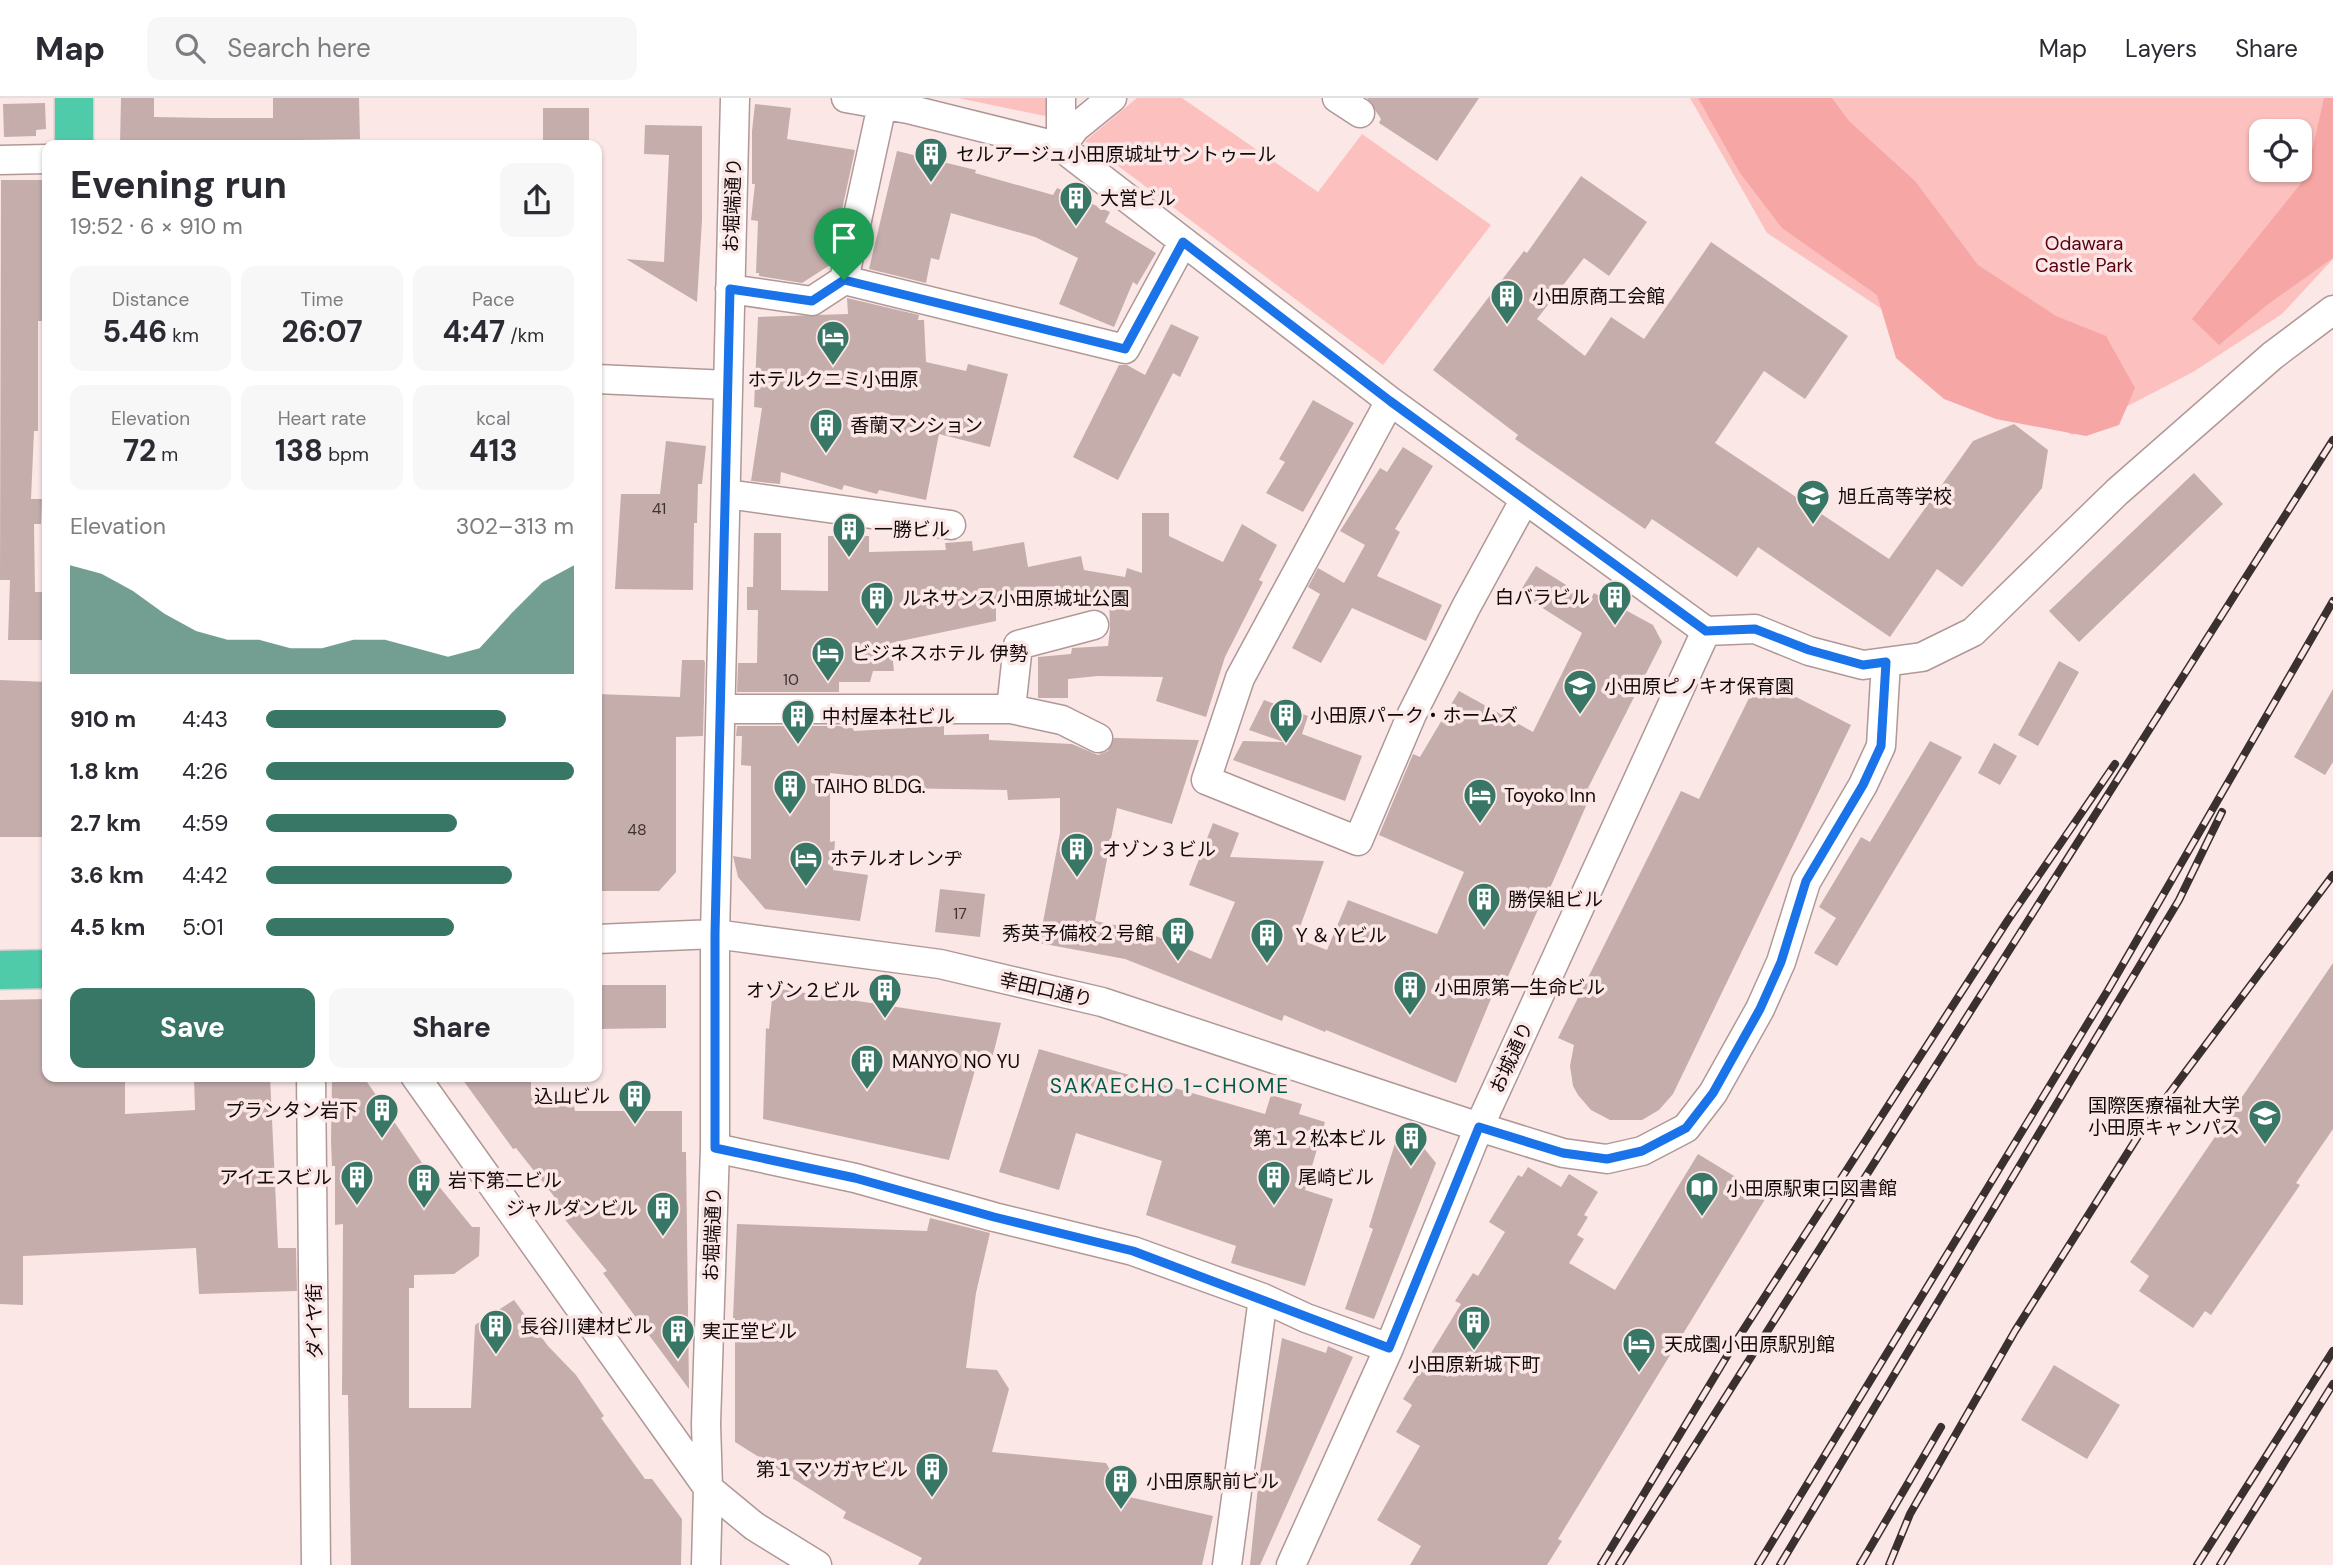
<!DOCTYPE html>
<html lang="en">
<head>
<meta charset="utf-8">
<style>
	body { margin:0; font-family:"DM Sans","Noto Sans JP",sans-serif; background:#f7f7f7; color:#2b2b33; height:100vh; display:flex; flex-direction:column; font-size:26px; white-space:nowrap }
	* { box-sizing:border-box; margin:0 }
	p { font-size:23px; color:#7c7c81 }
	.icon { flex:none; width:38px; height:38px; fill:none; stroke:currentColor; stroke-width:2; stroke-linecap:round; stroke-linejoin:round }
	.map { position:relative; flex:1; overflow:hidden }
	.sheet { position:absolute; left:42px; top:42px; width:560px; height:942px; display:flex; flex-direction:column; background:#fff; border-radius:14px; box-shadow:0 2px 5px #0004 }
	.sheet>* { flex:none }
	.tools { position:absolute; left:2249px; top:21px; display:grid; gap:14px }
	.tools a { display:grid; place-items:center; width:63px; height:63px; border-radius:14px; background:#fff; box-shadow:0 2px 5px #0004; font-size:35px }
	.pin { position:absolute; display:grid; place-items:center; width:60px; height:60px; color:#fff; margin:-72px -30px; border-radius:50% 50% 50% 0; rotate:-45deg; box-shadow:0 0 7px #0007 }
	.pin .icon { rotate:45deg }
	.round { display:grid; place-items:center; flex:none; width:74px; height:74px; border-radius:14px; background:#f7f7f7 }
	.head { display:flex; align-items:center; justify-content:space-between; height:119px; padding:0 28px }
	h1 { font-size:38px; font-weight:700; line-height:52px }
	.figures { display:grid; grid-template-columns:repeat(3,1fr); gap:10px; height:119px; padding:7px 28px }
	.figures div { display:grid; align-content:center; border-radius:14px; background:#f7f7f7; text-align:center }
	.figures b { font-size:30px; font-weight:700 }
	.figures small { font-size:19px; font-weight:400 }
	.figures p { font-size:19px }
	.chart { height:196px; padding:14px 28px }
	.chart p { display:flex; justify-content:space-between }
	.chart svg { width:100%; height:126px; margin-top:7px; fill:#387765; opacity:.7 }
	.button { display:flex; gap:14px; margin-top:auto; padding:14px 28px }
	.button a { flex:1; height:80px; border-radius:14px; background:#387765; color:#fff; font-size:28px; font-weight:700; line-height:80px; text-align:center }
	.button a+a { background:#f7f7f7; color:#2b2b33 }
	ul { padding:0 28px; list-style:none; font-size:23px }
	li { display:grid; grid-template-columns:112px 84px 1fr; align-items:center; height:52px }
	li i { height:18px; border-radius:9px; background:#387765 }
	header { display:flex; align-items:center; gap:42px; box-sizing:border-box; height:98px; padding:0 35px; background:#fff; border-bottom:2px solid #e1e1e2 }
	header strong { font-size:33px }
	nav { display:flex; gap:38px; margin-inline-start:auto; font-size:24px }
	.search { width:490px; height:63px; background:#f7f7f7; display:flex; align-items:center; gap:18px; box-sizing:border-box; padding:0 24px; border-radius:14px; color:#7c7c81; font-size:26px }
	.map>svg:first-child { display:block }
	.green { fill:#fcc1bf; fill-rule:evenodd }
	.forest { fill:#f6a6a5 }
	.building { fill:#c5adac }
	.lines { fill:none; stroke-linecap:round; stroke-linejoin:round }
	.minor-casing { stroke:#b09897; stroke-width:31 }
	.highway-casing { stroke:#d0cece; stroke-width:41 }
	.minor { stroke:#fff; stroke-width:28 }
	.highway { stroke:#50cbaa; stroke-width:38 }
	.rail-casing { stroke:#3a302f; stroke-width:8 }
	.rail { stroke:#fce7e7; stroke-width:5; stroke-dasharray:16; stroke-linecap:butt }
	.route-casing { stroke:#fff; stroke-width:14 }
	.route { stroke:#1a73e8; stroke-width:9 }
	.labels { text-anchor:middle; stroke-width:7; stroke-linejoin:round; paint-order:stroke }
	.number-label { font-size:16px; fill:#3f3332 }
	.poi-label { font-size:19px; fill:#120a09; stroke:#fce7e7; text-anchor:start }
	.street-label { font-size:19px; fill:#120a09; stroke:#fce7e7 }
	.park-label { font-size:19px; fill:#5b0011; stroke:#fce7e7 }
	.neighbourhood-label { font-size:21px; letter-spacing:2px; fill:#005946; stroke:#fce7e7 }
</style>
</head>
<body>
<header>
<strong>Map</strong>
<div class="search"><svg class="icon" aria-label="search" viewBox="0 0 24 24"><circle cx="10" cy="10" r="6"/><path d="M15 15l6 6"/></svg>Search here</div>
<nav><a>Map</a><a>Layers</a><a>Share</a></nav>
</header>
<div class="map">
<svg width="2333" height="1467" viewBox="0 0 2333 1467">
	<rect width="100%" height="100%" fill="#fce7e7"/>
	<!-- green -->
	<path class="green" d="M958,0H1050V19Z
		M1137,0H1182L1318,94L1362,36L1491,127L1383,267L1085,43Z
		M1690,0H2333V161L2282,216L2193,274L2072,337L1767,135ZM2261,33H2300V72H2261Z"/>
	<!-- forest -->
	<path class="forest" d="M1698,0H1832L1849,23L1915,83L1978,167L2056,218L2106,238L2135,290L2119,327L2086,338L1996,321L1944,301L1896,260L1877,197L1782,130L1740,75Z
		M2324,0H2333V160L2267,207L2219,247L2192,221L2306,79Z"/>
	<!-- building -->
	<path class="building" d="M121,0H154V19L212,20H273V0H359L360,41L299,42V47H120Z
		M1367,0H1479L1437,63L1379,25L1381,21Z
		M45,5L46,31L36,32V38L4,39L3,6Z
		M755,6L791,10L787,41L855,52L830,167L802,185L759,178V175H756L758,123L751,122L755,86H752V33Z
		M543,10H589V47H543Z
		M645,27L702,28V122L697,204L626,161L664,164L669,57L644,56Z
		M897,53L976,72L975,75L1053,97L1057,90L1110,114L1105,124L1156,155L1137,187L1133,184L1114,229L1059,206L1078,160L1035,139L951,115L939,162L931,160L926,185L869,171Z
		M1581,78L1647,124L1609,178L1584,160L1537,221L1585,258L1611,219L1644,241L1711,144L1848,238L1805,301L1764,273L1715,345L1889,461L1973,343L2014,326L2048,352L2042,390L1962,489L1937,471L1890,539L1758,449L1737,479L1652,421L1645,431L1515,341L1518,337L1433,272L1524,153L1527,155Z
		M1,82H46L47,223H38V333H34L31,401H42L41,426H34L35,494H46L43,542H8L10,482H0Z
		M847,200L919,217L918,222H924L926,264L966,273L968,266L1008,276L990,349L939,336L926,402L879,392L877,396L844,387L842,392L781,374L780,386L751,383L762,310L754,309L758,219L848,216Z
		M1171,226L1199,239L1180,279L1173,275L1118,382L1073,359L1119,267H1127L1145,277Z
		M1313,302L1354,325L1303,414L1266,395L1285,364L1279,361Z
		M666,343L706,348L702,386H698L697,425H694L693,492L615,491L621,396H660Z
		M1403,349L1433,368L1395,431L1400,434L1377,478L1442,507L1426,543L1352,510L1321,565L1292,550L1320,496L1308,489L1318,470L1344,485L1365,447L1340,433L1380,370L1387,374Z
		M2194,375L2223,406L2079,544L2049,513Z
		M1142,415H1169V438L1223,464L1242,426L1277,447L1259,482L1263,484L1225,559L1206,619L1156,603L1163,579L1098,578L1068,581V600H1038V559L1071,556L1072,550L1108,548L1110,531L1109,499L1048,512L1044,492L996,500V523L891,545L894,573H873L870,584H839V594H737L738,565H757L758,512H747V489H753L754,435H781V492L828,493V438H869V454L946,452L945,445L972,443L973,453L1024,444L1028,469L1081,458L1084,472L1125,479L1127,470L1142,475Z
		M1536,468L1590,502L1594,495L1653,527L1662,544L1588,690L1593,692L1547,797L1545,796L1501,894L1495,891L1456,985L1326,932L1325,934L1284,917L1282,923L1125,861L1039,845L1060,735V700L1008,702L1007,692L892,690V682L830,675V744L835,743L833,772L868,777L860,823L765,811L738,779L733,758L751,761V668L741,667L742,638H736L737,628H839L853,630L854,633L944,628V637L989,636V642L1072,646L1098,657L1108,653L1114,640L1199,642L1172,726L1117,710L1095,823L1144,833L1211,861L1235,804L1189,787L1213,725L1239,735L1230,759L1324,763L1296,840L1327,852L1348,802L1437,836L1464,774L1379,737L1413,656L1420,659L1459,593L1533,634L1582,535L1519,495Z
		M682,562H704L705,565L703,638L676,639V774L659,793H597V596L680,599Z
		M2059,563L2079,574L2038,648L2018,637Z
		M1759,580L1851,627L1673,996L1659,1012L1642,1022H1610L1591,1012L1578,997L1573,988L1570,968L1574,947L1558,940L1681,693L1699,701Z
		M0,582L47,584V739H0Z
		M2333,591V664L2325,677L2294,659Z
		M1264,602L1308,618L1302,636L1362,658L1345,703L1233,662L1243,643L1284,644L1249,632Z
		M1930,643L1962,659L1837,868L1814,855L1836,820L1819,809L1861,739L1870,744Z
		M1994,645L2017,658L2000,687L1978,675Z
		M940,791L985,796L980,839L935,834Z
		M2333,865V1031L2296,1085L2300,1087L2211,1217L2205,1213L2193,1230L2139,1193L2149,1178L2130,1164Z
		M597,887H666V930L597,931Z
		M773,890L1001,925L993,957L980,955L949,1062L763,1021L766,930L769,931Z
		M47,901V978H125V1016L195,1012L194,978H270L278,1150H296L297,1193L199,1196L196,1150L23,1158V1207L0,1206V902Z
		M1039,951L1265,1016L1271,997L1302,1006L1299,1016L1325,1024L1305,1092L1333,1101L1305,1188L1231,1165L1236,1148L1146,1117L1162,1063L1076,1035L1059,1092L999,1074Z
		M332,978H363L433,1081L472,1129H480L479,1158L454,1176L414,1177V1190H409V1310H471L475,1227L514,1202L548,1248L576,1277L604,1318L601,1320L645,1381H652L682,1421L681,1467H351L348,1297H342L343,1126L335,1127V1068H332L331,1043Z
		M460,978H531V997L572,999L575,1013H682V1054H686L689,1291L603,1175L607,1173L562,1118L564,1115L553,1097L516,1050L513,1051Z
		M1396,1042L1423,1049L1436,1065L1374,1221L1345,1211L1373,1131L1369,1129Z
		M1698,1056L1767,1098L1558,1441L1562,1443L1547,1467H1410L1421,1448L1377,1422L1420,1348L1396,1334L1412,1307L1403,1301L1461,1206L1455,1203L1473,1175L1478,1178L1505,1134L1489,1124L1518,1077L1522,1079L1528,1069L1561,1089L1569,1076L1598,1094L1584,1117L1588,1119L1577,1137L1584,1141L1569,1165L1615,1192Z
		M930,1120L990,1135L976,1195L966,1270L997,1272L1009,1291L992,1354L1106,1365L1125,1398L1213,1418L1202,1467H918L922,1460L843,1420L846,1414L735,1344V1220H733L737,1126L927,1133Z
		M1282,1240L1326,1255L1328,1248L1353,1259L1260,1467H1250L1259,1379Z
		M2054,1267L2120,1307L2087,1361L2021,1322Z"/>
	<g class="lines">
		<defs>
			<path id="minor" d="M846,0L908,11L1061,49L1390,303L1706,533L1755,531L1809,553L1863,567L1922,559L1973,534L2117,394L2272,258L2333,212
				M1061,0V49
				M1337,0L1360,15
				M882,7L844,182L1125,251L1183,144
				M1061,49L1075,30L1112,0
				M0,62L47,61
				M730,191L812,203L844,182
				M597,281L728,287
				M1390,303L1240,580L1206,682L1358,743L1412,616L1466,509L1525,401
				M727,396L951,427
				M721,611H1011L1018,547L1094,527
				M1011,611L1062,622L1098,640
				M597,841L715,836L940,866L1102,904L1479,1029L1563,1055L1607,1061L1642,1053L1686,1030L1713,995L1760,911L1781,864L1806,784L1863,687L1881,648L1886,564
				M311,978L316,1467
				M415,978L708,1390L754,1428L817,1467
				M715,1050L855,1080L994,1119L1133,1153L1263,1200L1306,1220L1389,1250
				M706,1467L708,1390L706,1326L715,1050V836L735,0
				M1227,1467L1263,1200
				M1291,1467L1389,1250L1479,1029L1706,533"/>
			<path id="highway" d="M74,0V47
				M0,872L47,871"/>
		</defs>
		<!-- minor casing -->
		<use href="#minor" class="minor-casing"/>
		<!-- highway casing -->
		<use href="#highway" class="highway-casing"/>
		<!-- minor -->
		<use href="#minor" class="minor"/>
		<!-- highway -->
		<use href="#highway" class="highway"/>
		<defs>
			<path id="rail" d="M1601,1467L1733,1248L2008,822L2115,666
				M1619,1467L2333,342
				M1758,1467L2108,892L2333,503
				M1780,1467L2179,802L2222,714
				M1860,1467L1941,1329
				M1889,1467L1910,1416L2015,1233L2142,1032L2333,777
				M2197,1467L2333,1253
				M2220,1467L2333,1286"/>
		</defs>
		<!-- rail casing -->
		<use href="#rail" class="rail-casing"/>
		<!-- rail -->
		<use href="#rail" class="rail"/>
	</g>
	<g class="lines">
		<defs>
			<path id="route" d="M1183,144L1390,303L1706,533L1755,531L1809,552L1863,567L1886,564L1881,648L1863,687L1806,783L1781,864L1760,911L1713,995L1686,1030L1642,1053L1607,1061L1563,1055L1479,1029L1389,1250L1133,1153L994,1119L855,1080L715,1050V836L730,191L812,203L844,182L1125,251Z"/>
		</defs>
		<!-- route casing -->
		<use href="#route" class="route-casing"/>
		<!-- route -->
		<use href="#route" class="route"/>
	</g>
	<!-- icons -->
	<defs>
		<symbol id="building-pin" viewBox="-11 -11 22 30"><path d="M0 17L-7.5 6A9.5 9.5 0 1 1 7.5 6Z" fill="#387765" stroke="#fce7e7"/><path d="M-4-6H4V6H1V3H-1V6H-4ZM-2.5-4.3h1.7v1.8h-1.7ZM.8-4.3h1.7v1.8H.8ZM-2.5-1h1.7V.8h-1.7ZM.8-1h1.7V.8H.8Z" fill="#fff"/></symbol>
		<symbol id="hotel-pin" viewBox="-11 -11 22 30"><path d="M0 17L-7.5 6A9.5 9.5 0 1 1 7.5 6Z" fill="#387765" stroke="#fce7e7"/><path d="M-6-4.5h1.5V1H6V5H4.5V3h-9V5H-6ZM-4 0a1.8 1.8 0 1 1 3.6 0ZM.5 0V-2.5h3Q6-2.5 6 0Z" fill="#fff"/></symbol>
		<symbol id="school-pin" viewBox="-11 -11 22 30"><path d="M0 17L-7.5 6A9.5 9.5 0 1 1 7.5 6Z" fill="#387765" stroke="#fce7e7"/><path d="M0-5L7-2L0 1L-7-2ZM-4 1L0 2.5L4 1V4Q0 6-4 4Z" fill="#fff"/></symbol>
		<symbol id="university-pin" viewBox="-11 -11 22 30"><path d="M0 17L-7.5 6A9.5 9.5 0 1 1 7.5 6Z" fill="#387765" stroke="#fce7e7"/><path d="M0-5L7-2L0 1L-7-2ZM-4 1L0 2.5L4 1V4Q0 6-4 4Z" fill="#fff"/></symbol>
		<symbol id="library-pin" viewBox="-11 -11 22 30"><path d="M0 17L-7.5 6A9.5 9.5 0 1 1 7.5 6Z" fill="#387765" stroke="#fce7e7"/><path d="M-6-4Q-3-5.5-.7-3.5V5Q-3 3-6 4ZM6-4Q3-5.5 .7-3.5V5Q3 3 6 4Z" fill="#fff"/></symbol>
	</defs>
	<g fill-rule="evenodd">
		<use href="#building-pin" x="912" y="37" width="38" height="52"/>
		<use href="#building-pin" x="1057" y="81" width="38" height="52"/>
		<use href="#building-pin" x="1488" y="179" width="38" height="52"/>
		<use href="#hotel-pin" x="814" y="220" width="38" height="52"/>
		<use href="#building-pin" x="807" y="308" width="38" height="52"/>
		<use href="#school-pin" x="1794" y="379" width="38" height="52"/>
		<use href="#building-pin" x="830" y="412" width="38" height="52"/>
		<use href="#building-pin" x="1596" y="480" width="38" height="52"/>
		<use href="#building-pin" x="858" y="481" width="38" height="52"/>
		<use href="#hotel-pin" x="809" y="536" width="38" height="52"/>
		<use href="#school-pin" x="1561" y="569" width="38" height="52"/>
		<use href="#building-pin" x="1267" y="598" width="38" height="52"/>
		<use href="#building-pin" x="779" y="599" width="38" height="52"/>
		<use href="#building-pin" x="771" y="669" width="38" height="52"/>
		<use href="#hotel-pin" x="1461" y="678" width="38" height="52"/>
		<use href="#building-pin" x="1058" y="732" width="38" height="52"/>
		<use href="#hotel-pin" x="787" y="741" width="38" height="52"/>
		<use href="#building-pin" x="1465" y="782" width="38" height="52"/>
		<use href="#building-pin" x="1159" y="816" width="38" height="52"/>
		<use href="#building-pin" x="1248" y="818" width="38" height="52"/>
		<use href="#building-pin" x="1391" y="870" width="38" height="52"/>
		<use href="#building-pin" x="866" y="873" width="38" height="52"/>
		<use href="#building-pin" x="848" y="944" width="38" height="52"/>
		<use href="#building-pin" x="616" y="979" width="38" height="52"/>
		<use href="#building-pin" x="363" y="993" width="38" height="52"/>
		<use href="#university-pin" x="2246" y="999" width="38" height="52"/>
		<use href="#building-pin" x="1392" y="1021" width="38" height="52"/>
		<use href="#building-pin" x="338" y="1060" width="38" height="52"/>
		<use href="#building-pin" x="1255" y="1060" width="38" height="52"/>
		<use href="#building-pin" x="405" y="1063" width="38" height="52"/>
		<use href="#library-pin" x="1683" y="1071" width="38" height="52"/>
		<use href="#building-pin" x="644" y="1091" width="38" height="52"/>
		<use href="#building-pin" x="1455" y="1205" width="38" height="52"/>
		<use href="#building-pin" x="477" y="1209" width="38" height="52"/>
		<use href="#building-pin" x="659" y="1214" width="38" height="52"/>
		<use href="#hotel-pin" x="1620" y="1227" width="38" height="52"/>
		<use href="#building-pin" x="913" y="1352" width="38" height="52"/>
		<use href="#building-pin" x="1102" y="1364" width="38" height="52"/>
	</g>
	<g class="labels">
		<!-- number labels -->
		<g class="number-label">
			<text x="659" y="416">41</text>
			<text x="791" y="587">10</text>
			<text x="637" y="737">48</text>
			<text x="960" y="821">17</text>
		</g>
		<!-- poi labels -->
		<g class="poi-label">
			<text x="956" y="63">セルアージュ小田原城址サントゥール</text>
			<text x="1100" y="107">大営ビル</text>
			<text x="1532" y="205">小田原商工会館</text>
			<text x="833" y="288" text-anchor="middle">ホテルクニミ小田原</text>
			<text x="850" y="334">香蘭マンション</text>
			<text x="1838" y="405">旭丘高等学校</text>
			<text x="874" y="438">一勝ビル</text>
			<text x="1590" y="506" text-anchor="end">白バラビル</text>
			<text x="902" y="507">ルネサンス小田原城址公園</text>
			<text x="852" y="562">ビジネスホテル 伊勢</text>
			<text x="1604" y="595">小田原ピノキオ保育園</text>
			<text x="1310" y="624">小田原パーク・ホームズ</text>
			<text x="822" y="625">中村屋本社ビル</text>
			<text x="814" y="695">TAIHO BLDG.</text>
			<text x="1504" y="704">Toyoko Inn</text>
			<text x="1102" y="758">オゾン３ビル</text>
			<text x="830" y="767">ホテルオレンヂ</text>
			<text x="1508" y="808">勝俣組ビル</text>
			<text x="1154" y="842" text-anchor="end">秀英予備校２号館</text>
			<text x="1292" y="844">Ｙ＆Ｙビル</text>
			<text x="1434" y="896">小田原第一生命ビル</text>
			<text x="860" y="899" text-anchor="end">オゾン２ビル</text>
			<text x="892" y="970">MANYO NO YU</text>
			<text x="610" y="1005" text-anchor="end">込山ビル</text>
			<text x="2240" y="1014" text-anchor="end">国際医療福祉大学<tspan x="2240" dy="22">小田原キャンパス</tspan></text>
			<text x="358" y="1019" text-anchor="end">プランタン岩下</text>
			<text x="1386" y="1047" text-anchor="end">第１２松本ビル</text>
			<text x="332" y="1086" text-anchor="end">アイエスビル</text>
			<text x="1298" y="1086">尾崎ビル</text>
			<text x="448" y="1089">岩下第二ビル</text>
			<text x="1726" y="1097">小田原駅東口図書館</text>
			<text x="638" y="1117" text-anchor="end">ジャルダンビル</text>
			<text x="520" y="1235">長谷川建材ビル</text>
			<text x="702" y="1240">実正堂ビル</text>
			<text x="1664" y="1253">天成園小田原駅別館</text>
			<text x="1474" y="1273" text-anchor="middle">小田原新城下町</text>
			<text x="908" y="1378" text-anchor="end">第１マツガヤビル</text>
			<text x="1146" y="1390">小田原駅前ビル</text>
		</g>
		<!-- street labels -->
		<g class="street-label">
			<text transform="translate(732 107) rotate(-88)" y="7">お堀端通り</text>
			<text transform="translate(1046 891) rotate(13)" y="7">幸田口通り</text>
			<text transform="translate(1511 959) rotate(-65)" y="7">お城通り</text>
			<text transform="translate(712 1136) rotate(-88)" y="7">お堀端通り</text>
			<text transform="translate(314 1223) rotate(-91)" y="7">ダイヤ街</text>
		</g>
		<!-- park labels -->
		<g class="park-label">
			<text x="2084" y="152">Odawara<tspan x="2084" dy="22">Castle Park</tspan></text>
		</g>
		<!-- neighbourhood labels -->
		<g class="neighbourhood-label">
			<text x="1170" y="995">SAKAECHO 1-CHOME</text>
		</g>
	</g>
</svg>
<div class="tools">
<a><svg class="icon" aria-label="locate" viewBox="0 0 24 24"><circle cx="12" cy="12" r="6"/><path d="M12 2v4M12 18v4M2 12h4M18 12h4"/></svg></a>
</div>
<div class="pin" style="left:844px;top:182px;background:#1e9e55"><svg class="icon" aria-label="arrive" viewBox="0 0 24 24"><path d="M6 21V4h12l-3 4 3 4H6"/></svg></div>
<section class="sheet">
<div class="head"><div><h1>Evening run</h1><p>19:52 · 6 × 910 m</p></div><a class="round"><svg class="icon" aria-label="share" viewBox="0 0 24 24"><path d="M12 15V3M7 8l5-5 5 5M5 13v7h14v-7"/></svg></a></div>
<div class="figures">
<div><p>Distance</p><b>5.46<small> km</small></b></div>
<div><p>Time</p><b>26:07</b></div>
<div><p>Pace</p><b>4:47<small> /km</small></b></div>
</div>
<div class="figures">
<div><p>Elevation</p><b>72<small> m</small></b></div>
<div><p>Heart rate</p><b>138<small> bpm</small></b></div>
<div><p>kcal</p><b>413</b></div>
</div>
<div class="chart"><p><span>Elevation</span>302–313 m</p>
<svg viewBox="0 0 160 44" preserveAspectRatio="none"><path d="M0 44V6L10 9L20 15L30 23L40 29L50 32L60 32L70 35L80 35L90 32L100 32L110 35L120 38L130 35L140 23L150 12L160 6V44z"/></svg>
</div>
<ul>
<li><b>910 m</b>4:43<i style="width:78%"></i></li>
<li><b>1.8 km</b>4:26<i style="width:100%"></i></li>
<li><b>2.7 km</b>4:59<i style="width:62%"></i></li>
<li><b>3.6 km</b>4:42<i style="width:80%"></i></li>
<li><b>4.5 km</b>5:01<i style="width:61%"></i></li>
</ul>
<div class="button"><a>Save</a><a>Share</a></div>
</section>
</div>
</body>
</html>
